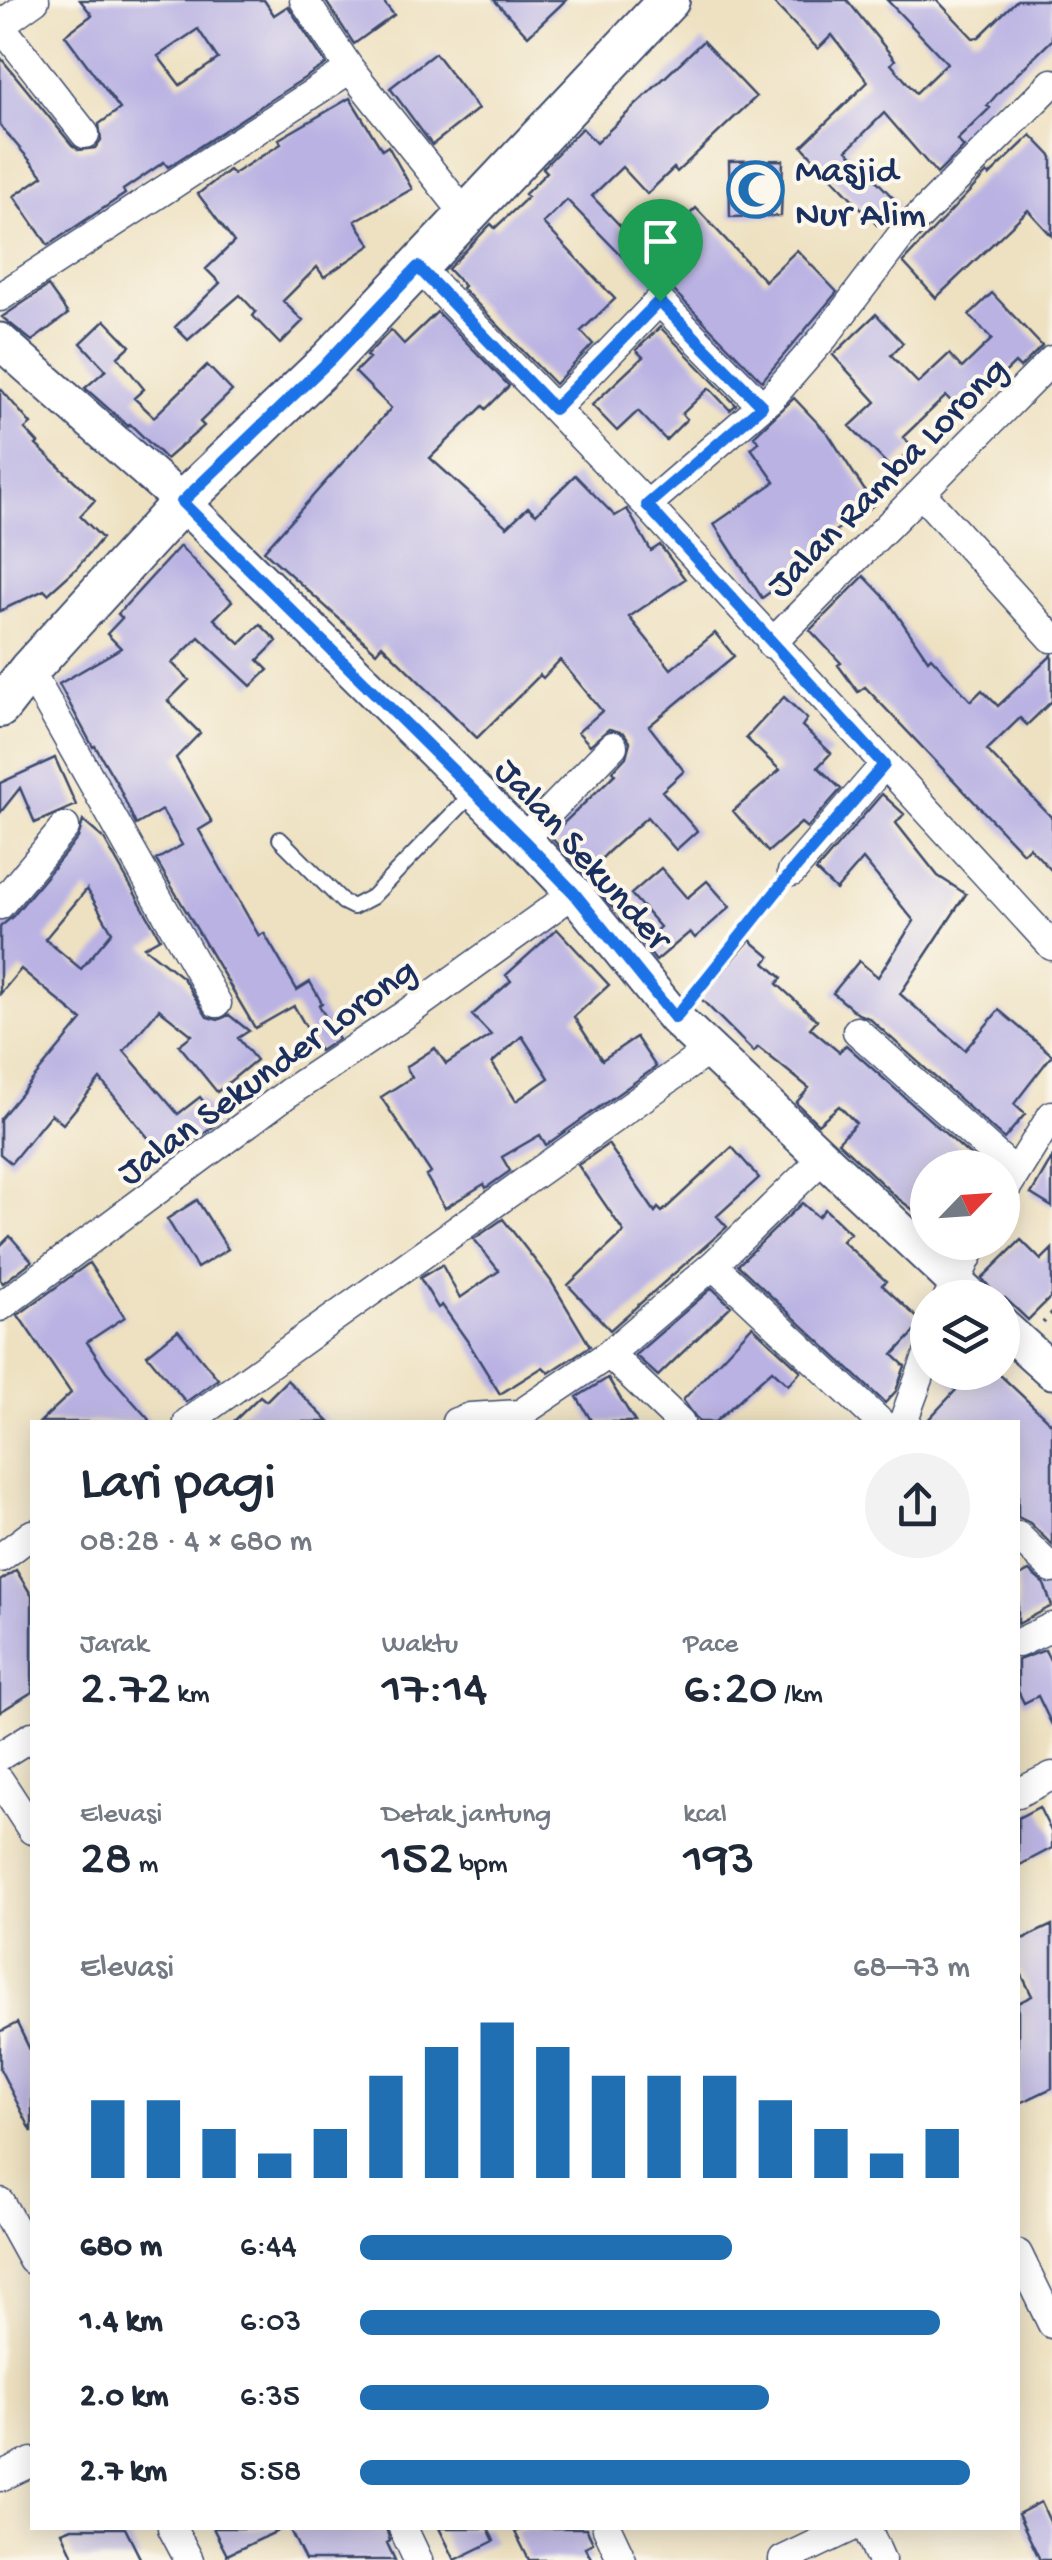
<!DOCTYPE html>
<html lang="id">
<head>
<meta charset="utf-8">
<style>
	body { margin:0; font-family:"Gochi Hand",sans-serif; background:#f2f2f3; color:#1f2937; height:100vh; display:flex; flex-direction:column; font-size:38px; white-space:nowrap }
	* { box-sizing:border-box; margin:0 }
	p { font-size:32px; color:#747a83 }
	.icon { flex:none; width:55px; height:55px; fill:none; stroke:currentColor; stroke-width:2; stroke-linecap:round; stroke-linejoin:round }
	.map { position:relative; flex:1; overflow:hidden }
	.details { position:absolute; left:30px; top:1420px; width:990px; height:1110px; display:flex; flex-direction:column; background:#fff; border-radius:0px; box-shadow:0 5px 25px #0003 }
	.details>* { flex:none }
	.needle { width:65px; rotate:65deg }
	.fabs { position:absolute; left:910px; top:1150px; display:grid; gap:20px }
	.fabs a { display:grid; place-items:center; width:110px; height:110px; border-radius:50%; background:#fff; box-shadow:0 5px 25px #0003; font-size:50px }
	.pin { position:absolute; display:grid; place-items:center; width:85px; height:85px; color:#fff; margin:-102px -42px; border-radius:50% 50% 50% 0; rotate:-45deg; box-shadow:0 0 10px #0007 }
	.pin .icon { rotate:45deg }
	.round { display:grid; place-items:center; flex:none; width:105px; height:105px; border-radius:52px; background:#f2f2f3 }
	.head { display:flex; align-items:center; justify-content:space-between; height:170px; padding:0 50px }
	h1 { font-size:55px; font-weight:600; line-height:75px }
	.metrics { display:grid; grid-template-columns:repeat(3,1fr); gap:15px; height:170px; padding:10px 50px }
	.metrics div { display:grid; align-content:center }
	.metrics b { font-size:50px; font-weight:600 }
	.metrics small { font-size:28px; font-weight:400 }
	.metrics p { font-size:28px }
	.chart { height:280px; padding:20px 50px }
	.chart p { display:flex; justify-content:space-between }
	.chart svg { width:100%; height:180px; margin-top:10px; stroke:#1f6fb2; stroke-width:6 }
	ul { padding:0 50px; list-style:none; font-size:32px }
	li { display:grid; grid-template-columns:160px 120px 1fr; align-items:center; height:75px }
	li i { height:25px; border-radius:12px; background:#1f6fb2 }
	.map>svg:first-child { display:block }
	.building { fill:#b9b2e3; fill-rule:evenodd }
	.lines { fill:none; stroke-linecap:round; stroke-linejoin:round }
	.service-casing { stroke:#3b4a6d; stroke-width:18 }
	.minor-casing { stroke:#3b4a6d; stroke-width:31 }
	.tertiary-casing { stroke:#3b4a6d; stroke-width:39 }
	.secondary-casing { stroke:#3b4a6d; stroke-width:44 }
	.path { stroke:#3b4a6d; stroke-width:4; stroke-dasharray:2.5 8; stroke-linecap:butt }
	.service { stroke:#fff; stroke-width:14 }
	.minor { stroke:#fff; stroke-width:28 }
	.tertiary { stroke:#fff; stroke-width:35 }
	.secondary { stroke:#fff; stroke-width:40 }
	.route-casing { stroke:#fff; stroke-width:20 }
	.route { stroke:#1a73e8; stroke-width:12 }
	.labels { text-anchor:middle; stroke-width:8; stroke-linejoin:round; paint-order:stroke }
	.poi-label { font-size:38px; fill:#1b2f5e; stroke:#fbf7ec; text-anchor:start }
	.street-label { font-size:38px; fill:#1b2f5e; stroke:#fbf7ec }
</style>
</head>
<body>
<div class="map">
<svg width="1052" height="2560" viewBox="0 0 1052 2560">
	<rect width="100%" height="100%" fill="#fbf7ec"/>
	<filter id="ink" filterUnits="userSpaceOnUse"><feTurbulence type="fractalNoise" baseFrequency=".01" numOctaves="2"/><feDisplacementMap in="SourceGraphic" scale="20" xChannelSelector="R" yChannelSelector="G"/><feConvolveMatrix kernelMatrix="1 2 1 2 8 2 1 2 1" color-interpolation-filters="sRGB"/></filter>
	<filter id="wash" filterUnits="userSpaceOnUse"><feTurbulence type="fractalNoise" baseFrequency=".0048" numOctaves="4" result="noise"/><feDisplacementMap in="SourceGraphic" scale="40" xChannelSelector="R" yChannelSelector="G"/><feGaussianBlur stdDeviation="2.25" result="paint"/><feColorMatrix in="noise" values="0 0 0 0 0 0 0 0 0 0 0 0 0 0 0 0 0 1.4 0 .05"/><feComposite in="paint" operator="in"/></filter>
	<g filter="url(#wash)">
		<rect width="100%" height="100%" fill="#eee1c1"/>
		<g id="blocks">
			<!-- building -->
			<path class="building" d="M80,0H264L274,15L288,6L326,64L168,167L164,162L123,190L125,194L48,245L14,196L43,176L0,125V57L72,145L79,150L95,148L101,140L99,124L120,109L65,35L92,15ZM198,29L218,59L180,85L158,56Z
				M325,0H382L394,15L354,44Z
				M494,0H566L528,36Z
				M771,0H847L895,60L891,64L916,93L947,63L887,0H937L973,38L979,37L1017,0H1052V40L999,92L987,106L990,108L957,140L964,147L937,174L884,113L847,150L899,204L877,225L802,146L868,82L832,35L818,49Z
				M703,41L756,97L677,172L674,168L647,194L622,167L592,196L648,255L696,208L765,281L797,250L837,292L762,381L672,289L663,284L651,286L567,200L543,223L615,299L581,331L593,344L555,384L462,288L464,286L448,269L491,224L495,228L528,197L525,194L547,172L543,168L582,128L596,143Z
				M435,53L478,109L432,145L390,88Z
				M350,98L382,150L388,146L412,189L355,221L371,245L324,277L317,267L283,301L303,321L280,344L253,316L256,312L240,295L188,340L175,327L220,283L206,269L234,242L198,194L229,170L233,174L281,144L279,139Z
				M1031,135L1052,157V236L1028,210L936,298L903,262L987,173L989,176Z
				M783,160L781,216L730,217L729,161Z
				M48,286L68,314L32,341L2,317Z
				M992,293L1042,346L1020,368L1015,363L990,387L988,384L960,411L946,396L903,437L913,447L891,468L850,426L876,402L833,355L876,314L903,343L891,355L918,383L949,354L962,368L992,339L969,315Z
				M437,312L509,386L486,409L483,406L430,458L507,527L528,507L536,514L575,475L615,516L627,509L651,551L660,545L685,579L629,617L671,669L715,633L734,656L649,726L684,771L662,791L697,831L676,850L647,817L608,852L591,869L621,903L614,909L550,836L615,774L613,771L626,757L630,742L624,733L609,729L590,745L578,732L602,711L560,660L543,678L540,675L477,738L382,645L376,652L264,551L391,408L355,372L369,358L366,356L391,330L404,344Z
				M105,320L130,346L118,357L144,389L134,398L154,417L207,365L232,391L200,422L204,426L166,459L130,424L128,426L85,388L106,370L81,343Z
				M660,327L736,405L730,410L709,388L682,414L687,419L666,440L638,411L617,431L592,405L643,357L636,350Z
				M0,388L31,424L25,429L38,443L36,445L95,500L80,516L102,538L76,569L48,594L44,590L0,611Z
				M794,398L829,435L874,505L835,531L839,536L817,551L820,556L762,598L714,524L775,482L751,448L759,442L754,436Z
				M180,546L232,601L214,619L240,644L260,624L277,641L258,660L268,670L251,686L199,637L172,663L189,680L168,701L200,733L176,758L212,822L199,830L259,936L264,933L297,990L310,982L322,1003L319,1005L338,1039L320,1051L294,1006L255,1028L156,860L182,845L162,810L136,825L118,785L95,746L93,747L59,684L121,648L107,634L122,618L118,614Z
				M864,576L888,601L928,660L931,657L971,701L982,690L998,706L1052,655V701L1027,725L1020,718L987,750L1052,818V871L1029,847L1023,853L865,687L858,692L838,665L841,663L810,630Z
				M784,697L807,719L802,726L831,753L818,767L841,789L807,828L801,823L768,852L733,811L780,770L746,738Z
				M55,758L76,805L35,823L20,788L0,813V783Z
				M882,794L904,814L896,823L938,876L966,894L900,994L965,1050L999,1010L1052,1055L1014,1104L1025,1114L1004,1139L869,1018L858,1014L833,993L859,961L878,977L914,921L863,859L836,890L816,871Z
				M83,821L104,839L160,938L144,947L183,978L207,1017L218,1020L229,1015L249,1031L238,1038L256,1060L217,1092L179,1045L192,1035L159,1009L124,1051L178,1114L200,1097L219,1122L197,1139L194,1134L164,1157L100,1079L63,1124L51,1114L11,1163L0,1154V1119L82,1020L21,969L0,994V927L13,916L78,838ZM87,889L112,932L81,969L45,939Z
				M661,868L687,898L707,881L730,907L695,938L690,932L656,961L642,943L660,927L631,894Z
				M557,929L609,985L574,1017L602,1060L636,1037L656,1067L546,1145L540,1135L502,1157L510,1171L486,1188L484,1184L445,1208L426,1176L431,1173L381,1097L412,1077L406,1067L435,1048L446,1064L491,1035L472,1015L511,981L506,975ZM522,1036L549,1078L516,1101L492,1063Z
				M750,940L770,957L765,963L782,978L777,984L817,1020L810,1028L839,1052L846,1045L982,1166L928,1168V1221L896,1197L838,1142L856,1123L839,1106L818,1124L796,1103L809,1088L758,1047L754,1052L700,998Z
				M608,1144L655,1212L658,1208L662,1212L732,1147L759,1178L717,1216L727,1227L610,1330L568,1285L624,1232L578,1165Z
				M1052,1158V1207L1031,1194Z
				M197,1200L228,1249L197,1268L167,1219Z
				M802,1203L818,1217L825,1209L850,1233L842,1241L886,1281L882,1285L923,1323L893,1355L905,1366L896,1391L885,1403L738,1265Z
				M503,1219L551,1281L590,1346L549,1373L543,1367L500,1394L468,1342L442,1305L438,1308L420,1278L442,1265L460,1298L499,1271L474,1239Z
				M10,1236L32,1261L3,1283L0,1280V1246Z
				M1021,1240L1041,1260L1052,1249V1296L1028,1320L1005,1298H998L982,1278Z
				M89,1263L125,1317L87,1342L106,1371L151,1422H40L71,1393L18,1315Z
				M712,1288L731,1306L658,1376L635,1355Z
				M752,1326L801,1371L788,1385L772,1370L715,1422H699L683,1400Z
				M178,1330L218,1379L186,1402L147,1355Z
				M940,1372H997L1052,1424V1545L1030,1523L1018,1517V1422H926L956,1390Z
				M608,1378L635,1422H592L577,1397Z
				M287,1380L329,1422H233L260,1396L266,1401Z
				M16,1570L32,1596V1692L0,1712V1581Z
				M1029,1571L1044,1584L1052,1606L1018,1624V1577Z
				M1045,1650L1052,1664V1725L1038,1696L1024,1703L1018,1691V1660Z
				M1039,1807L1052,1833V1848L1018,1866V1818Z
				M1052,1925V2088L1018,2104V2003L1032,1996L1018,1967V1941Z
				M17,2023L32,2054V2132L0,2069V2032Z
				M1041,2502L1052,2526V2560H1040L1018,2514Z
				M72,2528H125L141,2560H75L62,2532Z
				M213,2528H284L227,2555Z
				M289,2528H386L390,2541L387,2543L395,2560H305Z
				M439,2528H488L494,2541L455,2560Z
				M526,2528H586L593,2543L585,2547L592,2560H529L515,2532Z"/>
		</g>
	</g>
	<g filter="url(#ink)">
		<use href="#blocks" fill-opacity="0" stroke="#3b4a6d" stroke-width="2.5"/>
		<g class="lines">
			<defs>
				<path id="service" d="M280,839L343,902L353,907L372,897L474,792"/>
				<path id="minor" d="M304,0L350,69L466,215
					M0,25L85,134
					M0,25L35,0
					M418,267L647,505L1052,946
					M0,297L350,69
					M555,409L659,301L762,406
					M921,493L1052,638
					M647,505L771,398L825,336L903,233L1052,83
					M771,644L1052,360
					M29,670L217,1003
					M523,839L613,746
					M792,872L884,765
					M0,905L65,827
					M857,1031L1015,1172
					M1002,1195L1052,1115
					M713,1265L880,1422
					M948,1298L975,1242
					M0,1307L288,1093L400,1018L574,893
					M609,1354L680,1422
					M188,1422L708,1051
					M456,1422L470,1417L520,1414L609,1354L713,1265L823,1158
					M903,1422L928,1354
					M1018,1536L1052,1569
					M0,1558L32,1534
					M1018,1643L1052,1627
					M0,1756L32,1736
					M0,1781L32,1830
					M1018,1793L1052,1776
					M0,2202L32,2260
					M1018,2254L1052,2324
					M0,2477L32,2462
					M172,2528L189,2560
					M403,2528L418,2560
					M607,2528L622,2560
					M867,2528L881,2560
					M783,2560L850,2528"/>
				<path id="tertiary" d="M0,341L182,502L523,839L574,893L675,1018L972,1298
					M1002,1326L1052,1371"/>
				<path id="secondary" d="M0,707L29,670L182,502L329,361L669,0"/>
			</defs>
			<!-- service casing -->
			<use href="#service" class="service-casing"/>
			<!-- minor casing -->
			<use href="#minor" class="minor-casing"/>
			<!-- tertiary casing -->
			<use href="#tertiary" class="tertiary-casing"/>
			<!-- secondary casing -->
			<use href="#secondary" class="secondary-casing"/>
			<!-- path -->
			<path class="path" d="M693,995L775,893
				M1043,1323L1052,1313"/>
			<!-- service -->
			<use href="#service" class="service"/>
			<!-- minor -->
			<use href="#minor" class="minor"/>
			<!-- tertiary -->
			<use href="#tertiary" class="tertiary"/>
			<!-- secondary -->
			<use href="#secondary" class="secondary"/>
		</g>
	</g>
	<g class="lines" filter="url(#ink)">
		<defs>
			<path id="route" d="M418,267L554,409L659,301L762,406L647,505L884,765L792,872L675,1018L574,893L523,840L182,502L329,361Z"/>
		</defs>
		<!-- route casing -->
		<use href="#route" class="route-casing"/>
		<!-- route -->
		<use href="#route" class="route"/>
	</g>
	<!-- icons -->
	<defs>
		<symbol id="mosque-ring" viewBox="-11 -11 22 22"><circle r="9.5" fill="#fbf7ec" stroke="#1f6fb2" stroke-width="1.5"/><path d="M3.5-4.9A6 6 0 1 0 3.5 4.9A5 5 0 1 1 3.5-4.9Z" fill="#1f6fb2"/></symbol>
	</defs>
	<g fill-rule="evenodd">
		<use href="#mosque-ring" x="724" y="158" width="63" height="63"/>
	</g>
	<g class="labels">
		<!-- poi labels -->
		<g class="poi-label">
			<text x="795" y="180">Masjid<tspan x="795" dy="44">Nur Alim</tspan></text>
		</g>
		<!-- street labels -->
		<g class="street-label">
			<text transform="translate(885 475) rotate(-45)" y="13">Jalan Ramba Lorong</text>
			<text transform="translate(585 852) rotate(48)" y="13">Jalan Sekunder</text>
			<text transform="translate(265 1069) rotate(-36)" y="13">Jalan Sekunder Lorong</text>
		</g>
	</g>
</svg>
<div class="fabs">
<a><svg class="needle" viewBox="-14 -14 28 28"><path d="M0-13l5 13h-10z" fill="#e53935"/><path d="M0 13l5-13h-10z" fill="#747a83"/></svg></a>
<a><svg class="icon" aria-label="layers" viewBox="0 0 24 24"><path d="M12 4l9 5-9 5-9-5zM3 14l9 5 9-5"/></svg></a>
</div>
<div class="pin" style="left:660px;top:301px;background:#1e9e55"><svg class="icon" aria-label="arrive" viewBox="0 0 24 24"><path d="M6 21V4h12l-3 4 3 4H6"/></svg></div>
<section class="details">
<div class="head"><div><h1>Lari pagi</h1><p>08:28 · 4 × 680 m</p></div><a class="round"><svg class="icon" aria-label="share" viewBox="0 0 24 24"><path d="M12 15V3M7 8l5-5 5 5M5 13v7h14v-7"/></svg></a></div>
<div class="metrics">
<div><p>Jarak</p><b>2.72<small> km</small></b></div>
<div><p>Waktu</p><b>17:14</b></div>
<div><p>Pace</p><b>6:20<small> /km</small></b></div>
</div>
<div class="metrics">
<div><p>Elevasi</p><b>28<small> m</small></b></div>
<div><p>Detak jantung</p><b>152<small> bpm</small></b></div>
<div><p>kcal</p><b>193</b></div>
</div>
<div class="chart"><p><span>Elevasi</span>68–73 m</p>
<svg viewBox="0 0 160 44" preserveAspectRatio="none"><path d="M5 44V25M15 44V25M25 44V32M35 44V38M45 44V32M55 44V19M65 44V12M75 44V6M85 44V12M95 44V19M105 44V19M115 44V19M125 44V25M135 44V32M145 44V38M155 44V32"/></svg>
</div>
<ul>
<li><b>680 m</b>6:44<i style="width:61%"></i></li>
<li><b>1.4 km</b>6:03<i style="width:95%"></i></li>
<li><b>2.0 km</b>6:35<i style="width:67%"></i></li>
<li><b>2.7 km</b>5:58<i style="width:100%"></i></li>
</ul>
</section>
</div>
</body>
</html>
